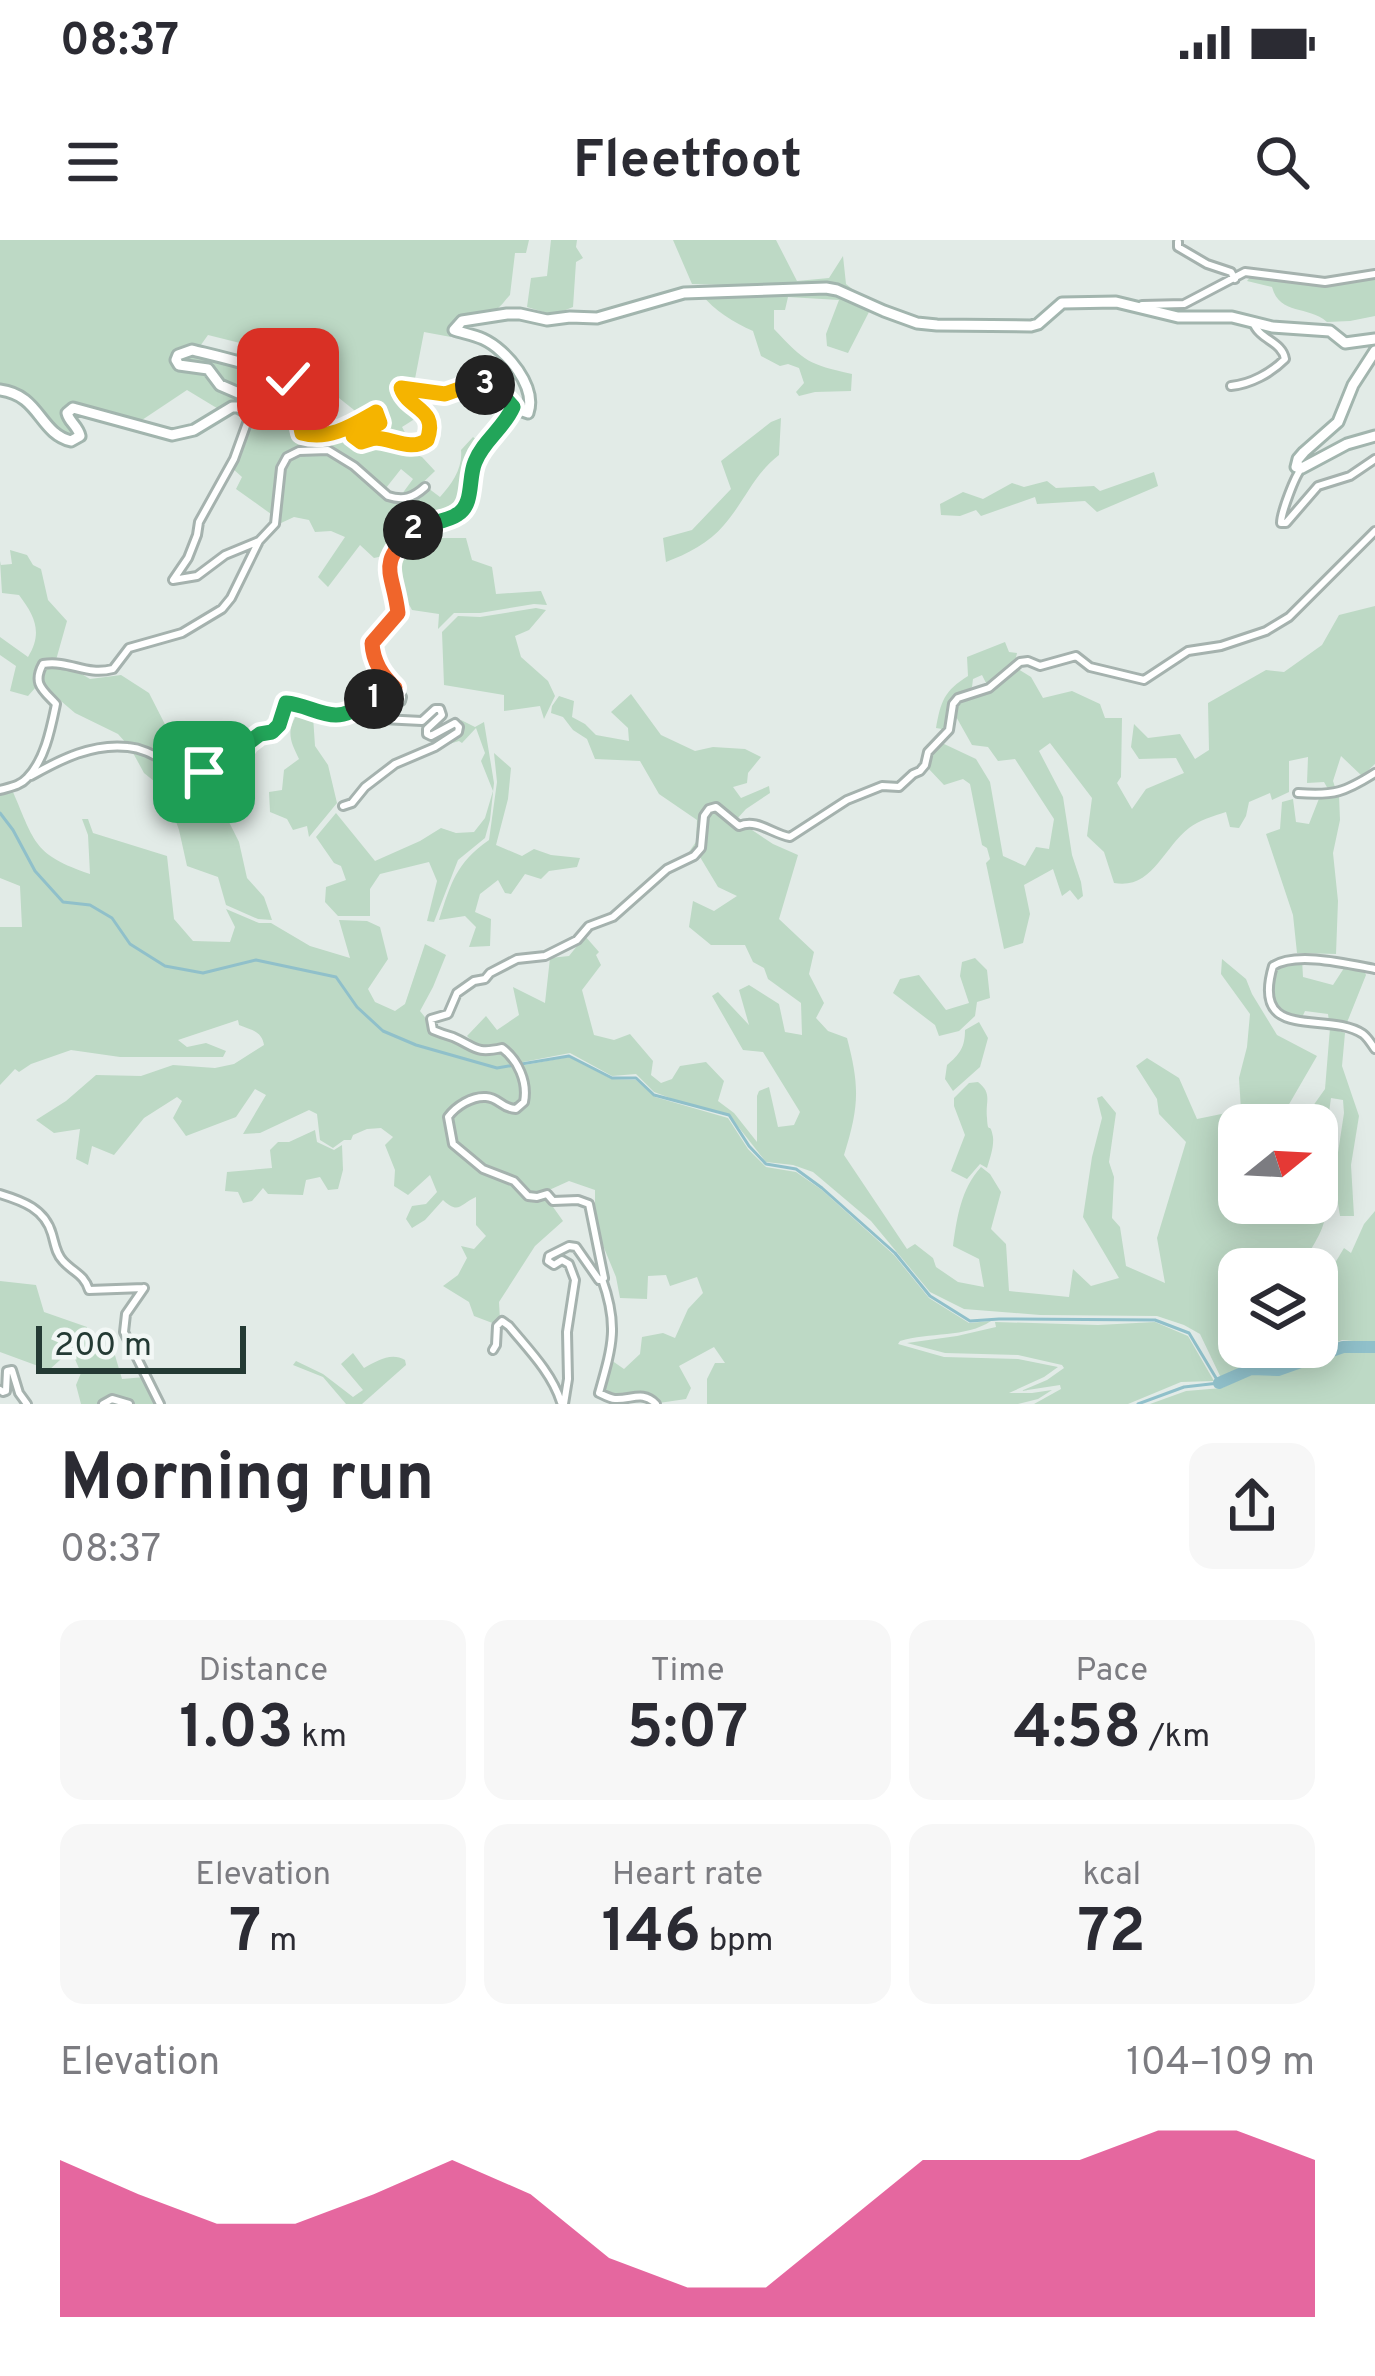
<!DOCTYPE html>
<html lang="en">
<head>
<meta charset="utf-8">
<style>
	body { margin:0; font-family:Overpass,sans-serif; background:#f7f7f7; color:#2b2b33; height:100vh; display:flex; flex-direction:column; font-size:45px; white-space:nowrap }
	* { box-sizing:border-box; margin:0 }
	p { font-size:39px; color:#7c7c81 }
	.icon { flex:none; width:66px; height:66px; fill:none; stroke:currentColor; stroke-width:2; stroke-linecap:round; stroke-linejoin:round }
	.map { position:relative; height:1164px; overflow:hidden }
	.panel { display:flex; flex-direction:column; background:#fff; flex:1 }
	.panel>* { flex:none }
	.needle { width:78px; rotate:72deg }
	.fabs { position:absolute; left:1218px; top:864px; display:grid; gap:24px }
	.fabs a { display:grid; place-items:center; width:120px; height:120px; border-radius:24px; background:#fff; box-shadow:0 6px 30px #0003; font-size:60px }
	.scale { position:absolute; left:36px; bottom:30px; width:210px; box-sizing:border-box; padding-left:12px; border:6px solid #243a34; border-top:0; font-size:33px; line-height:42px; white-space:nowrap; color:#243a34; -webkit-text-stroke:9px #f2f7f5; paint-order:stroke }
	.pin { position:absolute; display:grid; place-items:center; width:102px; height:102px; color:#fff; margin:-51px; border-radius:24px; box-shadow:0 6px 18px #0006 }
	.km { position:absolute; width:60px; height:60px; margin:-30px; border-radius:50%; background:#222; color:#fff; font-size:33px; line-height:60px; text-align:center }
	.round { display:grid; place-items:center; flex:none; width:126px; height:126px; border-radius:24px; background:#f7f7f7 }
	.summary { display:flex; align-items:center; justify-content:space-between; height:204px; padding:0 60px }
	h1 { font-size:66px; font-weight:700; line-height:90px }
	.figures { display:grid; grid-template-columns:repeat(3,1fr); gap:18px; height:204px; padding:12px 60px }
	.figures div { display:grid; align-content:center; border-radius:24px; background:#f7f7f7; text-align:center }
	.figures b { font-size:60px; font-weight:700 }
	.figures small { font-size:33px; font-weight:400 }
	.figures p { font-size:33px }
	.chart { height:336px; padding:24px 60px }
	.chart p { display:flex; justify-content:space-between }
	.chart svg { width:100%; height:216px; margin-top:12px; fill:#db2777; opacity:.7 }
	.status { display:flex; justify-content:space-between; align-items:center; height:84px; padding:0 60px; background:#fff; direction:ltr }
	.status svg { height:33px; fill:currentColor }
	header { display:flex; justify-content:space-between; align-items:center; height:156px; padding:0 60px; background:#fff; font-size:54px; font-weight:700 }
	.map>svg:first-child { display:block }
	.green { fill:#bdd9c5; fill-rule:evenodd }
	.lines { fill:none; stroke-linecap:round; stroke-linejoin:round }
	.stream { stroke:#90c0ca; stroke-width:3 }
	.river { stroke:#90c0ca; stroke-width:12 }
	.street-casing { stroke:#a5b2ae; stroke-width:12 }
	.secondary-casing { stroke:#a2b5ae; stroke-width:15 }
	.street { stroke:#fff; stroke-width:6 }
	.secondary { stroke:#fff; stroke-width:9 }
	.split-1-casing { stroke:#fff; stroke-width:24 }
	.split-2-casing { stroke:#fff; stroke-width:24 }
	.split-3-casing { stroke:#fff; stroke-width:24 }
	.split-4-casing { stroke:#fff; stroke-width:24 }
	.split-5-casing { stroke:#fff; stroke-width:24 }
	.split-1 { stroke:#22a559; stroke-width:15 }
	.split-2 { stroke:#f0652b; stroke-width:15 }
	.split-3 { stroke:#22a559; stroke-width:15 }
	.split-4 { stroke:#f5b400; stroke-width:15 }
	.split-5 { stroke:#f5b400; stroke-width:15 }
</style>
</head>
<body>
<div class="status"><b>08:37</b><svg viewBox="0 0 49 12"><path d="M0 12V9h3v3zM5 12V6h3v6zM10 12V3h3v9zM15 12V0h3v12zM26 1h20v11H26zM47 4h2v5h-2z"/></svg></div>
<header><svg class="icon" aria-label="menu" viewBox="0 0 24 24"><path d="M4 6h16M4 12h16M4 18h16"/></svg>Fleetfoot<svg class="icon" aria-label="search" viewBox="0 0 24 24"><circle cx="10" cy="10" r="6"/><path d="M15 15l6 6"/></svg></header>
<div class="map">
<svg width="1375" height="1164" viewBox="0 0 1375 1164">
	<rect width="100%" height="100%" fill="#e2ebe7"/>
	<!-- green -->
	<path class="green" d="M0,0H529L526,13H515L510,55C505,60 501,67 494,71C474,79 455,66 451,97L424,92L414,144L401,145L421,175L402,187L409,200L387,196L381,188L385,182L379,168L359,174L339,158L329,163L295,136L276,133L235,118L240,103L208,95L198,109L173,117L204,131L216,145L246,159L251,165L250,169L220,170L187,150L139,182L70,164L63,167V175L75,191V197L71,199L38,170L28,157L17,149L0,147Z
		M551,0H577L576,7L583,18L576,22L573,67L553,75L527,67L531,38L547,36Z
		M673,0H776L797,41L829,38L843,16L846,44L856,52L853,54L790,47L692,44Z
		M1252,35L1325,45L1375,37V76L1350,81L1327,82C1308,65 1280,76 1272,47L1247,41Z
		M823,52L838,54L870,70L848,113L827,106L826,94L839,60L788,57L785,70H774V89C805,122 808,124 852,134L851,151L815,152L799,156L796,152L804,143L799,128L788,124L780,126L761,116L753,91C734,83 714,70 701,54Z
		M187,113C226,122 304,133 322,171L319,176L303,180L302,197C328,207 351,191 372,177L376,179L351,200L356,207L383,203L422,217L435,231L413,252L402,254L413,239L401,229L386,248C351,223 331,193 285,216L271,274L236,249L242,237L232,228L256,166C245,158 208,125 200,123C193,121 187,120 180,118Z
		M781,178L779,215C753,235 745,261 724,285C709,303 687,314 666,322L663,298L692,290L731,249L721,221L771,182Z
		M473,197L483,205C468,223 474,256 459,269C448,279 434,274 421,278C407,284 394,302 388,315L374,318L360,305L328,347L318,337L345,297L331,291L315,292L309,280L294,277L281,283C282,259 274,216 306,212C357,206 359,252 394,260C407,264 418,257 428,248L440,257C452,244 463,228 461,210Z
		M1154,232L1158,246L1097,272L1085,261L1037,264L1035,257L981,276L976,270L960,276L941,275L940,264L963,252L983,259L1012,243L1024,247L1047,241L1056,248L1094,246L1100,251Z
		M421,289L434,298H466L472,320L492,327L496,354L541,351L547,365L534,364L480,373H454L438,389L439,374L412,370L395,339V315Z
		M10,310L27,315L33,325L41,329L48,360L67,381L56,420L40,423L35,439L36,447L28,456L10,451L16,426L0,415V397L28,417C43,393 35,376 19,355L2,353L0,321L1,325L12,324Z
		M1375,366V524L1362,536L1341,516L1333,541L1335,547L1328,549L1324,542L1307,543L1308,517L1289,521V552L1272,560L1270,553L1249,562L1246,576L1239,588L1230,587L1226,572C1214,576 1199,580 1189,588C1163,608 1152,650 1114,643L1104,612L1087,596L1092,558L1050,503L1039,511L1063,557L1072,615L1081,642L1083,656L1078,660L1070,650L1062,656L1053,629L1024,645L1030,674L1023,703L1004,709L986,623L990,619L987,608L982,605L970,544L963,539L944,545L927,527L931,512L942,503L976,519L990,542L1003,616L1025,626L1036,607L1049,609L1054,579L1015,519L998,521L988,507L972,505L954,473L960,460L984,453L1015,427L1031,437L1043,458L1072,451L1100,464L1105,478H1122L1121,537L1117,543L1132,569L1146,549L1184,533L1176,518L1139,519L1131,507L1134,484L1148,498L1180,494L1195,519L1209,510L1208,463L1266,430L1284,432L1322,405L1339,375Z
		M536,368L546,370L529,390L515,396L521,417L548,441L555,456L544,479L540,466L504,471V455L444,445L442,392L458,376L480,377Z
		M1005,402L1009,412L1017,413L1015,422L987,445L982,435L973,439L972,447C953,458 951,469 948,490L936,488C941,461 944,451 968,436L967,417Z
		M50,425L70,427L90,439L121,435L149,453L176,506L194,514L202,530L187,529L147,509L126,503L118,494L75,473L41,444L40,436Z
		M631,454L661,495L695,511L713,507L745,509L761,517L748,533L747,543L733,547L741,558L769,546L770,553L746,569L736,580L708,567C704,586 704,610 684,619L696,602L697,580L659,554L640,521L595,519L587,499L573,490L563,477L551,473L552,466L559,456L574,461L572,477L585,484L596,495L629,501L628,488L611,472Z
		M296,476H313L315,506L328,525L337,563L309,597L307,586L293,590L287,579L270,572L269,552L282,550L284,530L299,519C291,502 286,493 296,476Z
		M461,480L475,487L484,482L494,543L490,580L485,598L458,620L434,682L427,681L437,641L429,622L380,634L370,649V676H338L325,662L326,647L346,640L341,626L334,623L316,597L336,573L375,621L420,601L441,588L456,593L474,592L485,578L493,551L481,521L485,513L476,488L462,503L459,501L449,504L462,494Z
		M132,511C161,516 175,533 205,534L239,602L247,638L264,657L272,680L258,679L226,665L218,637L187,626L179,590L165,550L144,533Z
		M494,513L511,528L508,559L496,605L522,616L534,609L551,615L580,618L577,627L549,631L541,639L525,634L511,654L505,653L498,640L480,654L475,672L491,679L490,706L469,707L476,687L465,676L439,680C451,643 456,623 489,600L497,542Z
		M13,552C35,603 34,615 90,634L88,595L82,579H88L93,593L167,616L174,679L193,701L230,702L235,687L226,669L259,683H271L310,706L350,718L339,680L367,681L380,687L388,719L368,749L375,762L395,771L405,764L425,704L446,715L433,747L420,771L428,781L433,793C439,796 446,797 452,800C470,808 478,819 500,810C515,818 523,840 524,856L520,864L512,866C506,864 502,859 495,857C479,851 461,861 450,872L449,877C457,867 480,853 493,860C509,867 507,878 527,864L529,849L519,826L569,817L612,839L636,840L655,857L728,878L748,909L766,927L796,932L822,950L894,1015L929,1058L969,1083L991,1081C966,1098 929,1092 900,1101L898,1104L944,1117L1018,1119L1058,1127L1044,1137L1009,1153H1032L1052,1150L1038,1159L1018,1164H707V1139L715,1123H725L714,1107L679,1126L691,1148L686,1159L659,1163C643,1145 621,1160 601,1152L611,1120L624,1129L640,1114L642,1097L663,1093L675,1098L688,1069L703,1053L697,1037L670,1046L666,1035L648,1036L647,1059L620,1058L616,1037L595,986V950L569,941L536,956L530,955L516,940L483,928L465,913L454,902L450,880C442,906 471,927 495,938C500,939 510,941 514,944C520,948 523,954 528,959L546,957L563,981L535,1006L499,1062L500,1080L495,1084L474,1076L469,1062L443,1046L458,1035L467,1018L461,1006L474,1009L486,996L476,985V957C460,964 459,975 443,960L425,980L412,988L406,979L412,966L426,964L437,952L430,935L408,955L394,946L395,930L385,905L393,897L381,888L367,889L353,895L351,900H344L333,908L320,900L317,874L309,870L260,893L243,894L266,855L255,849L236,877L186,896L173,878L182,861L177,857L144,878L114,915L92,906L88,925L76,919L80,889L54,893L36,880L66,861L96,835L141,836L173,825L215,828L234,824L264,805C262,791 251,790 239,785L238,780L178,800L187,807L206,803L226,811L223,817H120L71,810L31,824L19,832L15,829L0,845V687H22L20,646L0,638V554Z
		M1339,555L1340,580L1333,613L1338,661L1336,714L1297,713L1293,675L1266,594L1280,589L1282,562L1293,559L1296,582L1309,584L1320,556Z
		M714,571L739,588L746,586L773,604L798,615L779,679L814,712L809,734L824,763L816,778L828,791L847,798C860,847 859,867 844,915L907,1009L915,1004L933,1018L936,1027L958,1042L984,1047L979,1019L953,1006C957,977 961,949 981,927L990,934L1001,952L991,989L1006,1004L1009,1051L1069,1057L1073,1029L1091,1046L1119,1038L1083,977L1092,917L1102,878L1097,858L1102,856L1116,873L1109,922L1114,937L1112,978L1120,987L1126,1026L1165,1043L1157,998L1186,902L1159,874L1157,859L1136,826L1147,818L1179,838L1197,879L1241,870L1239,838L1247,807L1250,774L1221,734L1222,719L1246,739L1252,754L1277,795L1317,816L1288,866L1287,880H1303L1325,849L1330,788L1345,793L1342,826L1359,876L1351,925L1354,976H1340L1334,939L1344,873L1343,860L1331,858L1321,930L1326,935C1329,985 1324,988 1299,1029H1239V1107H1317V1053L1344,1008L1351,1013L1364,984L1375,971V1103L1342,1100L1297,1119L1280,1124L1250,1125L1221,1138L1200,1094L1184,1085L1157,1076L1040,1075L964,1069L930,1052L871,981L813,932L793,925L766,922L729,875L686,864L654,852L636,834L612,836L570,813L518,823L514,814L504,805L480,809L467,796L486,776L497,790L519,775L513,747L545,763L550,718L569,716L585,696L599,712L596,715L601,725L582,750L594,795L614,800L630,794L653,821L651,835L661,843L672,839L680,826L706,822L724,841L718,861L734,873L757,902V856L759,851L769,847L778,887L794,885L800,872L763,812L743,810L712,756L718,752L749,785L739,750L749,745L779,764L785,792L802,795L801,763L768,739L764,728L753,722L745,705H711L689,687L693,661L714,671L737,656L718,647L700,617L705,603L708,576ZM1239,885H1317V963H1239Z
		M975,718L987,730L990,758L977,762L975,776L959,791L939,796L935,785L893,753L900,739L919,735L946,770L969,763L960,736L962,722Z
		M1302,719L1303,737L1333,745L1346,725L1363,728L1366,735L1346,785L1329,782L1328,774L1305,771L1300,782L1279,772L1271,760L1272,730L1284,721Z
		M979,782L988,798L980,827L953,851L945,839L947,825C960,814 965,807 965,790Z
		M978,842C993,854 985,861 987,878C988,897 990,879 993,897C994,907 990,918 987,928L980,924L967,939L951,931L965,895L954,866V858L969,843Z
		M315,890L317,902L334,910L342,905L343,930L338,949L328,950L320,937L306,940L303,955L268,954L263,948L252,961L243,963L238,952L225,951L227,932L272,928L270,910L278,902H289Z
		M0,1041L36,1045L44,1072L87,1087L88,1104L114,1112L122,1139L145,1137L156,1164H133L113,1157L101,1164H81L76,1145L81,1133L71,1110L49,1130L0,1112Z
		M995,1082L1098,1085L1155,1082L1188,1096L1214,1141L1181,1142L1128,1164H1034L1061,1149L1060,1145L1021,1151L1047,1140L1064,1128L1062,1125L1018,1115L945,1113L907,1103L957,1096L996,1087Z
		M1375,1109V1164H1150L1186,1151L1222,1148L1253,1132H1281L1344,1111Z
		M353,1113L364,1128C377,1121 391,1112 405,1120L406,1125L362,1164H346L323,1137L293,1125L296,1121L323,1134L353,1157L363,1150L341,1124Z"/>
	<g class="lines">
		<!-- stream -->
		<path class="stream" d="M0,573L13,590L35,631L63,662L90,665L112,678L130,704L165,726L203,733L256,720L336,737L357,767L383,791L416,805L497,828L569,816L612,838H636L654,855L729,875L749,906L766,924L796,929L822,948L895,1013L930,1056L970,1081L999,1079L1155,1080L1189,1093L1219,1143L1184,1147L1138,1164"/>
		<!-- river -->
		<path class="river" d="M1219,1143L1251,1129L1278,1130L1343,1107H1375"/>
		<defs>
			<path id="street" d="M1178,2V7L1207,24L1231,32L1235,39
				M1142,65L1184,64L1245,32L1325,42L1375,34
				M1231,146C1251,144 1271,133 1285,119C1282,101 1259,100 1253,82
				M251,172L234,219L199,282L197,295L188,318L173,340L197,336L225,315L259,301
				M1302,228C1295,235 1281,273 1281,283H1286L1318,246L1350,236L1375,219
				M31,536C61,519 93,503 128,507C152,509 167,526 188,531C203,535 231,526 240,515C252,502 238,512 251,501C259,494 269,495 276,488C282,482 282,471 286,463C303,464 317,473 333,474C354,475 377,457 395,448
				M0,550C10,547 20,546 27,538C45,520 51,488 56,464C43,450 32,444 43,424C71,420 85,436 113,429L129,408L182,393L222,369L231,358L259,301L275,284L281,228L287,217L299,211L328,210L354,226L388,256C403,261 413,258 425,247
				M1298,553C1334,556 1345,552 1375,533
				M343,566L352,563L365,547L395,524L435,507L458,492L459,487L455,483L431,496L427,494V489L442,475L440,469H435L422,481L382,479L384,469L401,461L402,457C390,439 373,428 372,403L397,373L389,333L391,315L419,286L461,273L468,265L472,229L478,214L509,177L513,167
				M1375,729C1348,724 1296,711 1273,726C1250,804 1327,770 1363,794C1366,796 1373,806 1375,809
				M0,954C23,961 45,969 52,994C55,1004 56,1014 63,1021C74,1033 84,1034 89,1050L144,1048
				M602,1039C619,1086 612,1107 599,1153C601,1154 612,1159 615,1159C631,1160 643,1150 656,1164
				M144,1048L126,1074L124,1092L160,1164
				M493,1110L496,1105L497,1086L502,1081L509,1086C528,1109 552,1133 561,1162
				M0,1150L3,1152L6,1151L7,1131L12,1130L19,1153L27,1164
				M103,1164L112,1159L129,1164
				M564,1164L568,1139L567,1092L575,1040L569,1024L562,1020L554,1025L548,1021L549,1016L569,1006L576,1007L599,1040L604,1038L589,964L578,960L553,961L547,954L537,957L528,956L514,941L483,929L453,904L448,877C456,866 472,856 486,857C500,858 500,868 516,869L524,862C528,842 518,820 502,808C475,814 476,807 453,797C446,795 440,793 433,790L431,779L448,774L457,753L474,741L485,739L490,733L517,719L545,716L577,700L589,686L613,677L667,629L694,616L701,608L704,576L709,569L716,567L739,586C757,578 772,594 790,597L847,560L882,546L899,547L913,534L920,531L925,525L928,512L949,490L953,464L958,458L989,448L1020,422L1028,421L1040,426L1076,416L1090,427L1144,440L1188,411L1221,406L1266,391L1289,377L1375,291"/>
			<path id="secondary" d="M1375,111L1353,145L1338,182L1304,212L1298,219L1296,227L1302,228L1347,204L1375,196
				M0,150C40,155 39,193 71,201L80,196C78,186 69,182 67,173L73,168L172,195L194,190L232,167H238L246,172H251L253,162L250,158L220,145L208,129L179,125L176,120L178,115L192,110C228,119 315,136 327,173L324,178L300,184L302,193C329,201 352,185 376,172L380,183L354,196L356,201C366,201 377,196 387,198C406,202 409,212 427,200C437,175 415,169 401,153V147C418,148 433,156 450,153C460,151 468,142 478,143C497,145 509,168 528,173C537,147 507,110 483,99C474,95 463,93 454,90L462,81L507,74H520L547,80L570,77L597,78L684,53L826,48L837,50L884,71L917,83L937,85L1031,86L1038,84L1062,63L1116,62L1178,77H1232L1272,87L1330,91L1345,103L1375,99"/>
		</defs>
		<!-- street casing -->
		<use href="#street" class="street-casing"/>
		<!-- secondary casing -->
		<use href="#secondary" class="secondary-casing"/>
		<!-- street -->
		<use href="#street" class="street"/>
		<!-- secondary -->
		<use href="#secondary" class="secondary"/>
	</g>
	<g class="lines">
		<defs>
			<path id="split-1" d="M204,532L237,519L248,503L260,494L272,492L279,485L286,463C304,464 319,475 336,475C350,475 362,465 374,459"/>
			<path id="split-2" d="M374,459L395,448C382,435 373,422 372,403L398,373C393,330 376,326 413,290"/>
			<path id="split-3" d="M413,290C427,282 445,283 458,274C474,264 468,238 475,222C483,201 504,188 513,167L505,158L485,145"/>
			<path id="split-4" d="M374,198C392,198 411,212 427,200C439,168 408,170 401,148L445,154L476,143L485,145"/>
			<path id="split-5" d="M288,139L311,152L326,167L324,178L300,184L302,193C329,201 353,185 376,172L380,183L353,196L361,202L374,198"/>
		</defs>
		<!-- split-1 casing -->
		<use href="#split-1" class="split-1-casing"/>
		<!-- split-2 casing -->
		<use href="#split-2" class="split-2-casing"/>
		<!-- split-3 casing -->
		<use href="#split-3" class="split-3-casing"/>
		<!-- split-4 casing -->
		<use href="#split-4" class="split-4-casing"/>
		<!-- split-5 casing -->
		<use href="#split-5" class="split-5-casing"/>
		<!-- split-1 -->
		<use href="#split-1" class="split-1"/>
		<!-- split-2 -->
		<use href="#split-2" class="split-2"/>
		<!-- split-3 -->
		<use href="#split-3" class="split-3"/>
		<!-- split-4 -->
		<use href="#split-4" class="split-4"/>
		<!-- split-5 -->
		<use href="#split-5" class="split-5"/>
	</g>
</svg>
<div class="fabs">
<a><svg class="needle" viewBox="-14 -14 28 28"><path d="M0-13l5 13h-10z" fill="#e53935"/><path d="M0 13l5-13h-10z" fill="#7c7c81"/></svg></a>
<a><svg class="icon" aria-label="layers" viewBox="0 0 24 24"><path d="M12 4l9 5-9 5-9-5zM3 14l9 5 9-5"/></svg></a>
</div>
<div class="scale">200 m</div>
<div class="pin" style="left:204px;top:532px;background:#1e9e55"><svg class="icon" aria-label="arrive" viewBox="0 0 24 24"><path d="M6 21V4h12l-3 4 3 4H6"/></svg></div>
<div class="pin" style="left:288px;top:139px;background:#d93025"><svg class="icon" aria-label="check" viewBox="0 0 24 24"><path d="M5 12l5 5 9-10"/></svg></div>
<b class="km" style="left:374px;top:459px">1</b>
<b class="km" style="left:413px;top:290px">2</b>
<b class="km" style="left:485px;top:145px">3</b>
</div>
<section class="panel">
<div class="summary"><div><h1>Morning run</h1><p>08:37</p></div><a class="round"><svg class="icon" aria-label="share" viewBox="0 0 24 24"><path d="M12 15V3M7 8l5-5 5 5M5 13v7h14v-7"/></svg></a></div>
<div class="figures">
<div><p>Distance</p><b>1.03<small> km</small></b></div>
<div><p>Time</p><b>5:07</b></div>
<div><p>Pace</p><b>4:58<small> /km</small></b></div>
</div>
<div class="figures">
<div><p>Elevation</p><b>7<small> m</small></b></div>
<div><p>Heart rate</p><b>146<small> bpm</small></b></div>
<div><p>kcal</p><b>72</b></div>
</div>
<div class="chart"><p><span>Elevation</span>104–109 m</p>
<svg viewBox="0 0 160 44" preserveAspectRatio="none"><path d="M0 44V12L10 19L20 25L30 25L40 19L50 12L60 19L70 32L80 38L90 38L100 25L110 12L120 12L130 12L140 6L150 6L160 12V44z"/></svg>
</div>
</section>
</body>
</html>
